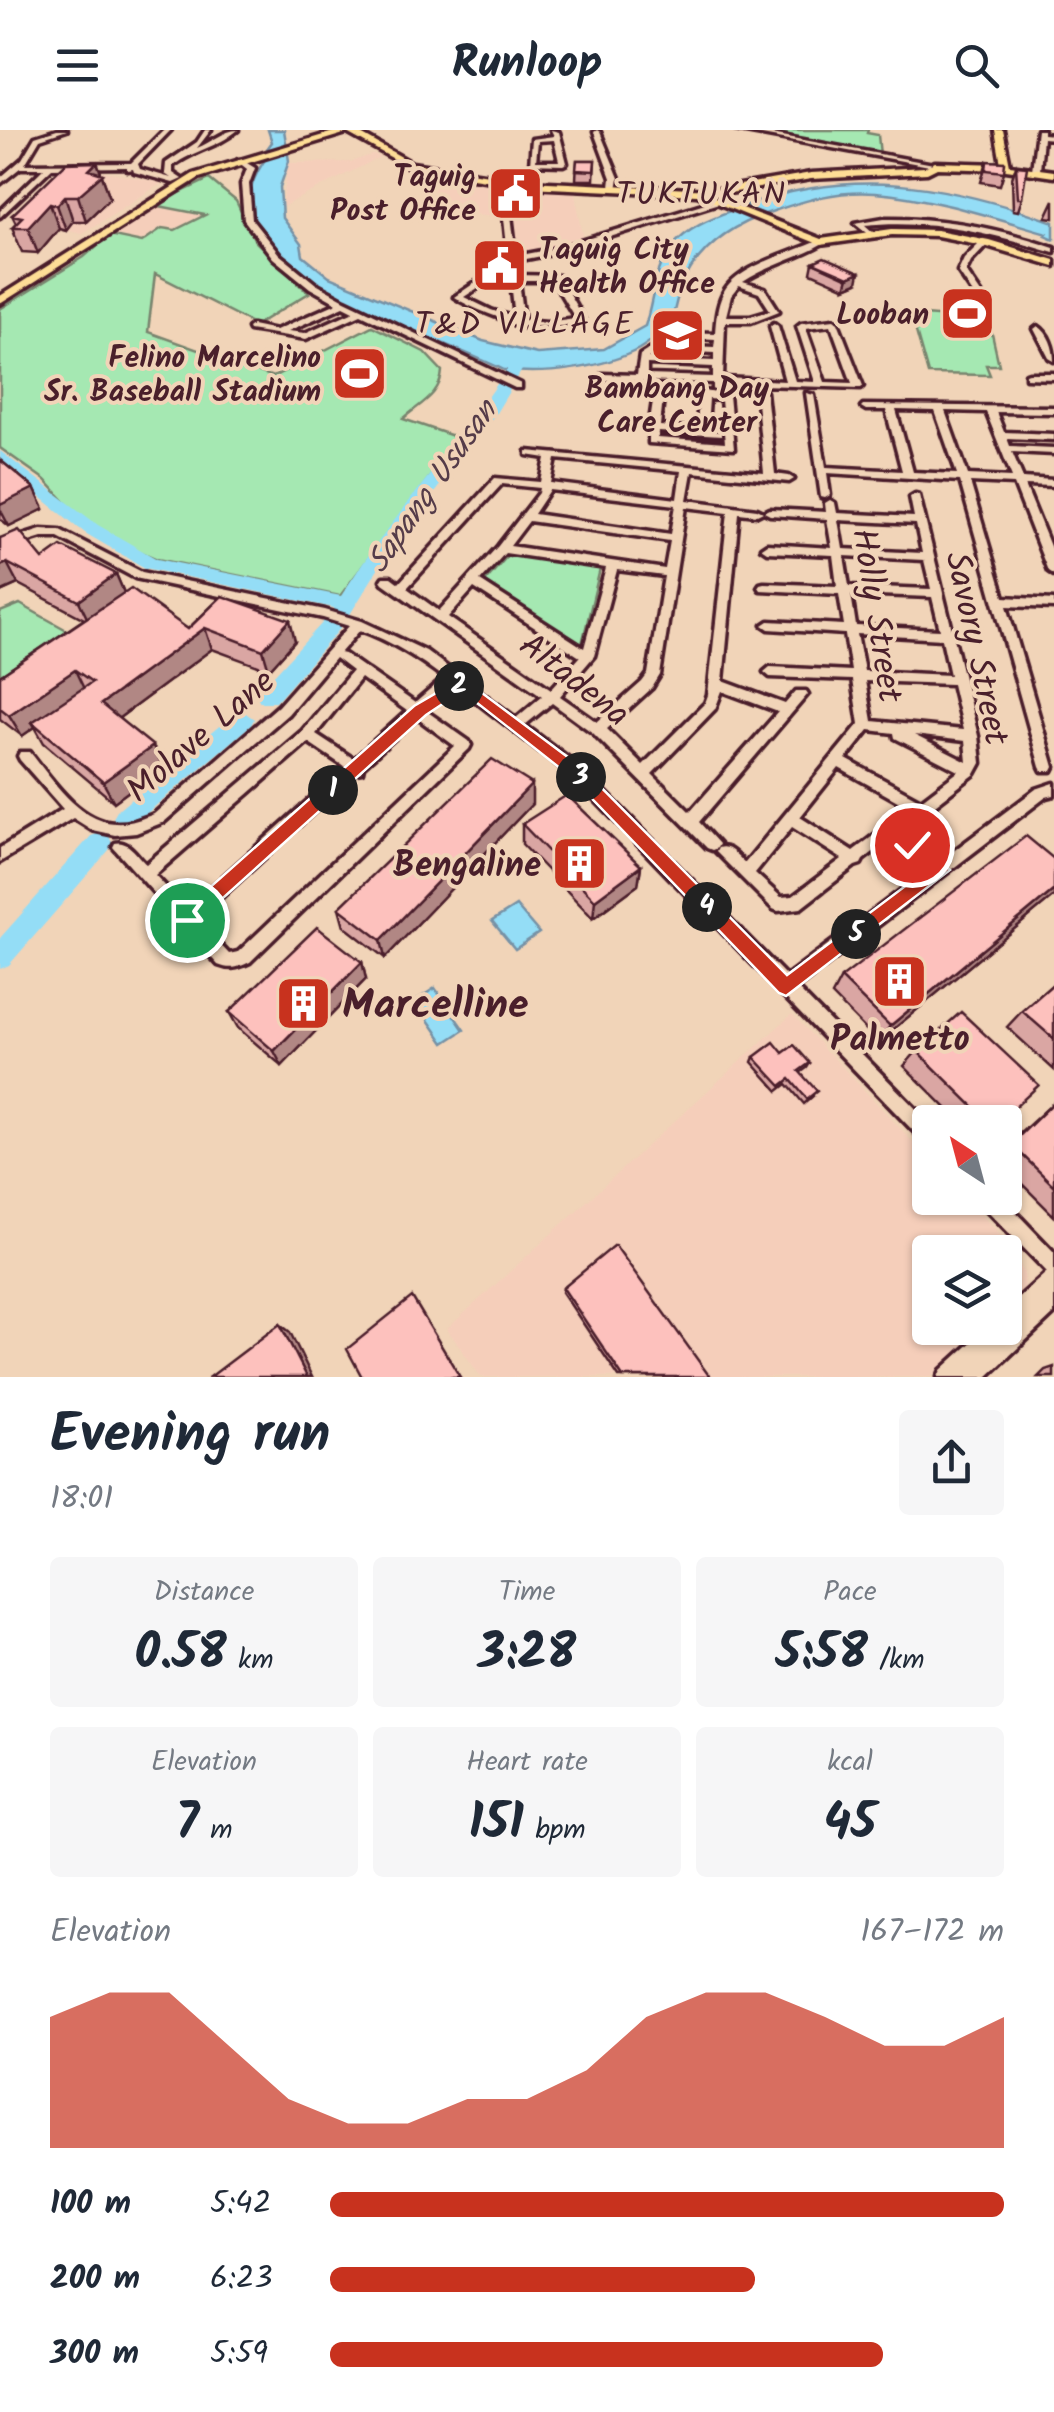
<!DOCTYPE html>
<html lang="en">
<head>
<meta charset="utf-8">
<style>
	body { margin:0; font-family:Kalam,sans-serif; background:#f6f6f7; color:#1f2937; height:100vh; display:flex; flex-direction:column; font-size:38px; white-space:nowrap }
	* { box-sizing:border-box; margin:0 }
	p { font-size:32px; color:#747a83 }
	.icon { flex:none; width:55px; height:55px; fill:none; stroke:currentColor; stroke-width:2; stroke-linecap:round; stroke-linejoin:round }
	.map { position:relative; height:1247px; overflow:hidden }
	.side { display:flex; flex-direction:column; background:#fff; flex:1 }
	.side>* { flex:none }
	.needle { width:65px; rotate:324deg }
	.controls { position:absolute; left:912px; top:975px; display:grid; gap:20px }
	.controls a { display:grid; place-items:center; width:110px; height:110px; border-radius:10px; background:#fff; box-shadow:0 2px 8px #0004; font-size:50px }
	.pin { position:absolute; display:grid; place-items:center; width:85px; height:85px; color:#fff; margin:-42px; border:5px solid #fff; border-radius:50%; box-shadow:0 2px 10px #0007 }
	.km { position:absolute; width:50px; height:50px; margin:-25px; border-radius:50%; background:#222; color:#fff; font-size:28px; line-height:50px; text-align:center }
	.round { display:grid; place-items:center; flex:none; width:105px; height:105px; border-radius:10px; background:#f6f6f7 }
	.summary { display:flex; align-items:center; justify-content:space-between; height:170px; padding:0 50px }
	h1 { font-size:55px; font-weight:700; line-height:75px }
	.figures { display:grid; grid-template-columns:repeat(3,1fr); gap:15px; height:170px; padding:10px 50px }
	.figures div { display:grid; align-content:center; border-radius:10px; background:#f6f6f7; text-align:center }
	.figures b { font-size:50px; font-weight:700 }
	.figures small { font-size:28px; font-weight:400 }
	.figures p { font-size:28px }
	.chart { height:280px; padding:20px 50px }
	.chart p { display:flex; justify-content:space-between }
	.chart svg { width:100%; height:180px; margin-top:10px; fill:#c8321e; opacity:.7 }
	ul { padding:0 50px; list-style:none; font-size:32px }
	li { display:grid; grid-template-columns:160px 120px 1fr; align-items:center; height:75px }
	li i { height:25px; border-radius:12px; background:#c8321e }
	header { display:flex; justify-content:space-between; align-items:center; height:130px; padding:0 50px; background:#fff; font-size:45px; font-weight:700 }
	.map>svg:first-child { display:block }
	.built { fill:#f5ceba }
	.green { fill:#a5e8b2; stroke:#78846e; stroke-width:2.5 }
	.water { fill:#94ddf6; stroke:#7691a5; stroke-width:2.5 }
	.lines { fill:none; stroke-linecap:round; stroke-linejoin:round }
	.river { fill:#94ddf6; fill-rule:evenodd }
	.minor-casing { stroke:#4a1f2b; stroke-width:7 }
	.major-casing { stroke:#4a1f2b; stroke-width:7 }
	.minor { fill:#f1d4b8; fill-rule:evenodd }
	.major { fill:#fedd96; fill-rule:evenodd }
	.wall { fill:#daa6a3; stroke:#4a1f2b; stroke-width:2.5 }
	.shaded-wall { fill:#b18784; stroke:#4a1f2b; stroke-width:2.5 }
	.building { fill:#fdc1bd; stroke:#4a1f2b; stroke-width:2.5 }
	.route { fill:#c8321e; stroke:#fff; stroke-width:2.5 }
	.labels { text-anchor:middle; stroke-width:8; stroke-linejoin:round; paint-order:stroke }
	.far-poi-label { font-size:30px; font-weight:bold; fill:#4a1f2b; stroke:#f1d4b8; text-anchor:end }
	.far-quarter-label { font-size:32px; letter-spacing:2.5px; fill:#4a1f2b; stroke:#f1d4b8 }
	.far-neighbourhood-label { font-size:32px; letter-spacing:2.5px; fill:#4a1f2b; stroke:#f1d4b8 }
	.far-water-label { font-size:32px; font-style:italic; fill:#553c49; stroke:#f1d4b8 }
	.street-label { font-size:35px; fill:#4a1f2b; stroke:#f1d4b8 }
	.poi-label { font-size:35px; font-weight:bold; fill:#4a1f2b; stroke:#f1d4b8; text-anchor:end }
	.near-poi-label { font-size:42px; font-weight:bold; fill:#4a1f2b; stroke:#f1d4b8; text-anchor:start }
</style>
</head>
<body>
<header><svg class="icon" aria-label="menu" viewBox="0 0 24 24"><path d="M4 6h16M4 12h16M4 18h16"/></svg>Runloop<svg class="icon" aria-label="search" viewBox="0 0 24 24"><circle cx="10" cy="10" r="6"/><path d="M15 15l6 6"/></svg></header>
<div class="map">
<svg width="1054" height="1247" viewBox="0 0 1054 1247">
	<rect width="100%" height="100%" fill="#f1d4b8"/>
	<filter id="ink" filterUnits="userSpaceOnUse"><feTurbulence type="fractalNoise" baseFrequency=".01" numOctaves="2"/><feDisplacementMap in="SourceGraphic" scale="20" xChannelSelector="R" yChannelSelector="G"/><feConvolveMatrix kernelMatrix="1 2 1 2 8 2 1 2 1" color-interpolation-filters="sRGB"/></filter>
	<g filter="url(#ink)">
		<!-- built -->
		<path class="built" d="M374,24L380,27L282,77L288,33L351,32Z
			M90,39L162,53L82,103L37,93Z
			M446,45L500,54L505,87L415,78Z
			M505,53L574,57L584,111L517,126Z
			M154,75L207,84L175,100L162,98L142,112L109,105Z
			M792,884L930,1030V1068H965L1008,1113L1024,1143L1025,1156L1018,1166L1005,1178V1122H930V1198H985L931,1247H481L447,1199Z"/>
		<!-- green -->
		<path class="green" d="M755,0H868L867,3L878,5L880,25Z
			M209,49L236,71L255,111L309,163L256,195L155,144L148,202L273,247L372,196L424,222L442,241C441,265 419,274 403,289L459,308L340,466L157,429L110,408L70,377L45,350L0,318V179L84,127L109,105L142,112L162,98L175,100L205,85L154,75Z
			M948,178L987,182L999,235H986L990,245L928,244L911,184L948,187Z
			M509,424L600,439L582,514L483,454Z
			M20,474L74,504L0,552V482Z"/>
		<!-- water -->
		<path class="water" d="M268,0H284L289,31L280,57L282,88L301,114L303,126L329,147L483,211L537,224L604,219L645,196C654,169 654,139 672,116C689,95 714,87 738,78C850,36 944,53 1054,92V109L1045,105L1047,103C991,87 934,68 875,63C837,60 806,70 771,82C716,100 679,134 672,194C661,202 651,212 639,219C604,238 542,246 504,240C442,209 292,164 265,102H258C241,79 250,52 264,31L261,27L272,12Z
			M516,776L539,803L515,819L492,791Z
			M435,858L464,900L444,913L415,871Z"/>
		<g class="lines">
			<!-- river -->
			<path class="river" d="M515,227L528,230L496,283L390,420L349,486H335L334,478L145,438L85,403L0,334V321L98,395L157,429L341,466C394,383 462,311 515,227Z
				M331,489L338,491L341,496L338,501L276,572H260L257,566L260,560L324,491Z
				M243,581L254,589L251,595L133,695L125,698L117,695L113,688L117,681L235,583Z
				M100,703L109,706L112,713L109,720L9,835L0,839V808L91,706Z"/>
			<defs>
				<path id="minor" d="M57,0H67L40,9L25,34L131,33L164,0H171L138,34L140,39L171,48L165,44L166,33L197,12L205,0H211L197,18C211,13 224,0 238,0C215,19 195,19 173,36V43L182,49L173,53L134,42L133,39L127,40V37L52,38L0,87V81L44,38H20L0,54V48L22,29L35,7Z
					M551,0L559,2L567,33L563,35L530,34L532,9L554,6ZM554,10L559,31H536L538,11Z
					M597,0L600,2L619,48L617,59L610,57L611,48L594,2Z
					M735,0H749L939,35L935,37Z
					M1037,0H1043V4L1054,5V9L1043,8L1040,40L1036,42L1032,40Z
					M238,30H242L255,38L249,54L252,90L279,124L316,154L345,170L521,254V258H515L361,184L306,209L249,200L248,198L252,195L276,200L337,173L310,158L273,128L244,90L241,54L247,39L238,32ZM344,176L354,181L305,203L288,201Z
					M500,50L507,52L516,126L558,118L715,70L722,72L562,122L516,131L518,145L559,146L584,190L563,196L524,195L520,198C501,186 474,181 454,167L482,148L510,146ZM511,151L515,188L491,180L464,167L487,152ZM519,151H553L575,188L547,192L524,190Z
					M884,88C943,87 998,98 1054,117V122C991,103 932,88 865,95L875,104L871,106L855,93Z
					M821,109L828,111C802,128 770,134 743,152L765,159L779,181L751,192H725L723,248L785,251L770,196L774,193L778,196L795,251L815,252L797,196L801,193L834,189L838,192L863,256L861,258L723,254V259L718,262L713,259V253L602,250L597,247L602,244L637,245L640,225L677,202L715,203C716,190 717,176 723,164C737,135 794,123 821,109ZM739,156L759,163L770,180L750,186H726L731,166ZM831,195L852,253L825,252L806,198ZM682,207L715,209L714,217L669,215ZM661,220L714,223V231L648,228ZM647,234L713,237V247L647,245Z
					M982,110L989,112L971,131L966,141L981,163L977,166L974,165L958,141L964,128Z
					M1038,196C1049,203 1054,218 1054,231L1049,228L1034,199Z
					M1029,243H1054V249L1026,248V244Z
					M761,259L766,262L775,344L789,346L794,349L789,352L692,342L687,370L757,379L763,382L757,385L739,383L723,551L785,574L796,561H806L808,564L699,692L719,714L717,718L712,720L707,718L593,603L552,573L525,595L581,637L786,846L929,739L889,710L863,730L861,734L855,736L801,778L778,781L773,779L716,722L718,718C729,714 737,726 745,733L859,594L852,550L770,547L764,542L770,537L851,541L845,504L769,499L763,495L769,491L844,495L839,464L760,460L758,457L760,454L764,453L837,456L833,425L767,422L761,418L767,414L832,418L827,389L770,385L764,382L770,379L826,382L825,373L830,370L835,373L837,383L914,387L910,367L915,364L919,365L978,606L981,633L975,644L900,702L940,731L1036,659L1054,653V665L1046,667L797,858L930,993V1015L924,1012L571,645L453,554L425,580L469,611L471,615L469,619L250,832C237,838 231,840 218,835L113,717L115,713C128,709 137,726 146,734L302,601L352,541L335,528L288,584L164,692L136,703L115,705L92,700L73,688L0,732V718L63,679L20,630L18,626L20,622H30C51,648 78,691 115,693C129,694 141,689 154,684L278,576L349,496L323,488L135,448L58,407H42L0,420V412L41,399L60,400L142,442L325,480L362,491L426,521L516,588L542,566L383,453L381,450L383,447H391L399,453L495,348L541,352L546,328L527,325V321L764,343L756,262ZM556,329L681,341L677,369L551,353ZM502,354L540,358L539,363L498,416L439,481L407,458ZM550,360L676,375L671,404L534,384ZM686,377L728,382L708,565L705,573L643,635L607,599L652,558L660,545ZM838,390L916,394L922,423L843,419ZM529,391L670,411L665,439L510,416ZM505,423L606,438L584,518L480,451ZM844,426L924,430L931,459L849,456ZM617,440L664,446L648,544L642,552L597,592L560,566L594,526ZM474,458L580,527L551,559L448,487ZM851,464L932,467L940,500L856,496ZM360,500C391,511 418,528 444,548L415,573L345,524L340,523ZM857,504L942,509L950,545L864,541ZM361,548L407,581L354,629L316,604ZM865,551L952,554L963,600L872,591ZM722,561L778,582L690,682L652,644L715,579ZM417,588L455,616L238,822L229,824L197,790L356,643L362,642L363,637ZM869,600L894,603L895,608L959,641L921,670L846,629ZM914,605L965,611L967,632ZM308,612L345,637L187,779L155,745ZM839,638L910,678L853,721L800,687ZM792,697L842,729L793,766L781,767L755,743Z
					M659,261L700,263L704,261L729,265L734,319L649,313V298L654,264ZM663,267L699,269L697,297L699,299L660,296ZM709,269L721,270L725,313L658,308L659,302L721,306V302L703,300L707,297Z
					M806,263L814,265L826,337L902,341L886,280H866L861,277L863,275L1054,277V283L996,282L1004,302L1054,304V310L1007,308L1010,316L1054,318V324L1012,322L1023,348L1054,350V356L1025,355L1054,426V445L1048,441L1014,354L970,352L1004,467L1054,470V478L1007,476L1054,637L1052,641H1042L1040,637L960,351L827,343L830,365L825,368L821,367ZM896,280L935,281L957,344L913,342ZM945,281L986,282L1012,347L968,345Z
					M980,1068H1002L1054,1122V1184L987,1247H938L941,1240L987,1198H1005V1180L1047,1142L982,1075Z"/>
				<path id="major" d="M340,0H354L412,33L528,51L711,60L811,43L925,37L935,32L1001,34L995,0H1003L1010,35L1054,41V47L1006,40L937,38L927,43L811,49L712,66L821,109L892,99L937,100L989,110L1054,130V136L983,115L937,106L892,105L820,115L697,65L528,57L410,38L347,3L199,48L0,174V166L193,44Z"/>
			</defs>
			<!-- minor casing -->
			<use href="#minor" class="minor-casing"/>
			<!-- major casing -->
			<use href="#major" class="major-casing"/>
			<!-- minor -->
			<use href="#minor" class="minor"/>
			<!-- major -->
			<use href="#major" class="major"/>
		</g>
		<!-- wall -->
		<path class="wall" d="M577,30H595L594,50H576Z
			M987,31L1004,42L1000,55L981,52Z
			M97,32L110,68L86,91H73L66,100L59,98L38,123L22,122L12,97L16,93L12,85Z
			M1016,36L1022,68L1018,81L1013,80L1012,48Z
			M1054,70V88L1046,87Z
			M813,133L857,153L845,158L811,143Z
			M0,330L34,358L44,379L9,396L0,389Z
			M0,408L43,429L116,444L124,463L188,499L222,466L295,511L269,540L212,519L119,588L163,636L114,672L44,613L35,597L22,606L0,589V546L84,489L18,454L0,462Z
			M532,674L385,828L344,796L339,778Z
			M522,694L641,736L638,755L593,788L522,714Z
			M1054,729V766L878,912L832,865L841,848Z
			M362,832L366,849L282,936L238,898L229,882Z
			M1054,853V940L1007,897L1022,881Z
			M917,921L999,992H960L904,936Z
			M783,923L810,933L807,938L800,943L813,966L804,974L787,954L778,961L752,932L754,927Z
			M1054,972V1086L1005,1037V1017Z
			M563,1158L710,1247H619L562,1162Z
			M1054,1237V1247H1038L1045,1240Z"/>
		<!-- shaded-wall -->
		<path class="shaded-wall" d="M97,32L110,68L86,91L78,66L89,40Z
			M65,66L73,91L66,100L57,75Z
			M50,73L59,98L38,123L28,97Z
			M859,143L857,153L845,158L848,148Z
			M34,358L44,379L9,396L0,379V375Z
			M7,433L18,454L0,462V436Z
			M116,444L125,465L89,492L79,471Z
			M290,490L295,511L269,540L263,520Z
			M205,498L212,519L111,594L101,574Z
			M75,540L85,561L32,592L35,597L22,606L9,585Z
			M153,616L163,636L114,672L103,652Z
			M532,654V674L385,828L381,810Z
			M641,736L638,755L593,788L595,770Z
			M1054,760V766L878,912L890,896Z
			M362,832L366,849L282,936L274,921Z
			M280,1194L290,1202L312,1247H307Z"/>
		<!-- building -->
		<path class="building" d="M577,30H595L594,41L576,40Z
			M987,31L1005,32L1004,42L986,40Z
			M97,32L89,40L103,44L78,66H65L57,75L50,73L28,97H12L22,87L12,85L66,33Z
			M1016,36L1027,37L1022,68H1018Z
			M824,128L859,143L848,148L813,133Z
			M0,330L34,358L0,375Z
			M19,400L43,429L61,416L116,444L79,471L7,433L0,436V408Z
			M131,458L188,499L222,466L290,490L263,520L205,498L101,574L153,616L103,652L32,592L92,552L75,540L9,585L0,578V546Z
			M492,629L532,654L381,810L339,778Z
			M567,665L641,736L595,770L522,694Z
			M1026,706L1054,729V760L890,896L841,848Z
			M317,797L362,832L274,921L229,882Z
			M1054,853V909L1022,881Z
			M961,882L1039,955L999,992H989L917,921Z
			M774,912L783,923L794,915L810,933L799,941L817,961L807,969L790,949L781,956L754,927Z
			M1054,972V1056L1011,1014Z
			M615,1115L710,1247H623L563,1158Z
			M412,1167L460,1247H362L347,1219Z
			M280,1194L307,1247H210Z"/>
	</g>
	<!-- route -->
	<path class="route" d="M462,548L581,637L787,845L928,739L906,720V710H918L950,740L786,866L779,863L570,646L462,561L426,585L193,795H180V784L414,576Z"/>
	<!-- icons -->
	<defs>
		<symbol id="civic-square" viewBox="-11 -11 22 22"><rect x="-9" y="-9" width="18" height="18" rx="4" fill="#c8321e" stroke="#f1d4b8"/><path d="M-.6-6.5H3V-4.5H.6V-3L4-1V1h2V6H-6V1h2V-1L-.6-3ZM-1.2 2.5V6h2.4V2.5Z" fill="#fff"/></symbol>
		<symbol id="stadium-square" viewBox="-11 -11 22 22"><rect x="-9" y="-9" width="18" height="18" rx="4" fill="#c8321e" stroke="#f1d4b8"/><path d="M0-5a6.5 5 0 1 0 0 10a6.5 5 0 1 0 0-10ZM-3.5-1.8h7v3.6h-7Z" fill="#fff"/></symbol>
		<symbol id="school-square" viewBox="-11 -11 22 22"><rect x="-9" y="-9" width="18" height="18" rx="4" fill="#c8321e" stroke="#f1d4b8"/><path d="M0-5L7-2L0 1L-7-2ZM-4 1L0 2.5L4 1V4Q0 6-4 4Z" fill="#fff"/></symbol>
		<symbol id="building-square" viewBox="-11 -11 22 22"><rect x="-9" y="-9" width="18" height="18" rx="4" fill="#c8321e" stroke="#f1d4b8"/><path d="M-4-6H4V6H1V3H-1V6H-4ZM-2.5-4.3h1.7v1.8h-1.7ZM.8-4.3h1.7v1.8H.8ZM-2.5-1h1.7V.8h-1.7ZM.8-1h1.7V.8H.8Z" fill="#fff"/></symbol>
	</defs>
	<g fill-rule="evenodd">
		<use href="#civic-square" x="484" y="32" width="63" height="63"/>
		<use href="#civic-square" x="468" y="104" width="63" height="63"/>
		<use href="#stadium-square" x="936" y="152" width="63" height="63"/>
		<use href="#school-square" x="646" y="174" width="63" height="63"/>
		<use href="#stadium-square" x="328" y="212" width="63" height="63"/>
		<use href="#building-square" x="548" y="702" width="63" height="63"/>
		<use href="#building-square" x="868" y="820" width="63" height="63"/>
		<use href="#building-square" x="272" y="842" width="63" height="63"/>
	</g>
	<g class="labels">
		<!-- far-poi labels -->
		<g class="far-poi-label">
			<text x="476" y="56">Taguig<tspan x="476" dy="34">Post Office</tspan></text>
			<text x="539" y="129" text-anchor="start">Taguig City<tspan x="539" dy="34">Health Office</tspan></text>
			<text x="929" y="194">Looban</text>
			<text x="321" y="237">Felino Marcelino<tspan x="321" dy="34">Sr. Baseball Stadium</tspan></text>
			<text x="677" y="268" text-anchor="middle">Bambang Day<tspan x="677" dy="34">Care Center</tspan></text>
		</g>
		<!-- far-quarter labels -->
		<g class="far-quarter-label">
			<text x="702" y="74">TUKTUKAN</text>
		</g>
		<!-- far-neighbourhood labels -->
		<g class="far-neighbourhood-label">
			<text x="525" y="204">T&amp;D VILLAGE</text>
		</g>
		<!-- far-water labels -->
		<g class="far-water-label">
			<text transform="translate(431 356) rotate(-55)" y="11">Sapang Ususan</text>
		</g>
		<!-- street labels -->
		<g class="street-label">
			<text transform="translate(878 485) rotate(81)" y="12">Holly Street</text>
			<text transform="translate(978 518) rotate(78)" y="12">Savory Street</text>
			<text transform="translate(575 549) rotate(38)" y="12">Altadena</text>
			<text transform="translate(200 605) rotate(-41)" y="12">Molave Lane</text>
		</g>
		<!-- poi labels -->
		<g class="poi-label">
			<text x="541" y="746">Bengaline</text>
			<text x="900" y="920" text-anchor="middle">Palmetto</text>
		</g>
		<!-- near-poi labels -->
		<g class="near-poi-label">
			<text x="342" y="888">Marcelline</text>
		</g>
	</g>
</svg>
<div class="controls">
<a><svg class="needle" viewBox="-14 -14 28 28"><path d="M0-13l5 13h-10z" fill="#e53935"/><path d="M0 13l5-13h-10z" fill="#747a83"/></svg></a>
<a><svg class="icon" aria-label="layers" viewBox="0 0 24 24"><path d="M12 4l9 5-9 5-9-5zM3 14l9 5 9-5"/></svg></a>
</div>
<div class="pin" style="left:187px;top:790px;background:#1e9e55"><svg class="icon" aria-label="arrive" viewBox="0 0 24 24"><path d="M6 21V4h12l-3 4 3 4H6"/></svg></div>
<div class="pin" style="left:912px;top:715px;background:#d93025"><svg class="icon" aria-label="check" viewBox="0 0 24 24"><path d="M5 12l5 5 9-10"/></svg></div>
<b class="km" style="left:333px;top:660px">1</b>
<b class="km" style="left:459px;top:556px">2</b>
<b class="km" style="left:581px;top:647px">3</b>
<b class="km" style="left:707px;top:777px">4</b>
<b class="km" style="left:856px;top:804px">5</b>
</div>
<section class="side">
<div class="summary"><div><h1>Evening run</h1><p>18:01</p></div><a class="round"><svg class="icon" aria-label="share" viewBox="0 0 24 24"><path d="M12 15V3M7 8l5-5 5 5M5 13v7h14v-7"/></svg></a></div>
<div class="figures">
<div><p>Distance</p><b>0.58<small> km</small></b></div>
<div><p>Time</p><b>3:28</b></div>
<div><p>Pace</p><b>5:58<small> /km</small></b></div>
</div>
<div class="figures">
<div><p>Elevation</p><b>7<small> m</small></b></div>
<div><p>Heart rate</p><b>151<small> bpm</small></b></div>
<div><p>kcal</p><b>45</b></div>
</div>
<div class="chart"><p><span>Elevation</span>167–172 m</p>
<svg viewBox="0 0 160 44" preserveAspectRatio="none"><path d="M0 44V12L10 6L20 6L30 19L40 32L50 38L60 38L70 32L80 32L90 25L100 12L110 6L120 6L130 12L140 19L150 19L160 12V44z"/></svg>
</div>
<ul>
<li><b>100 m</b>5:42<i style="width:100%"></i></li>
<li><b>200 m</b>6:23<i style="width:63%"></i></li>
<li><b>300 m</b>5:59<i style="width:82%"></i></li>
</ul>
</section>
</body>
</html>
